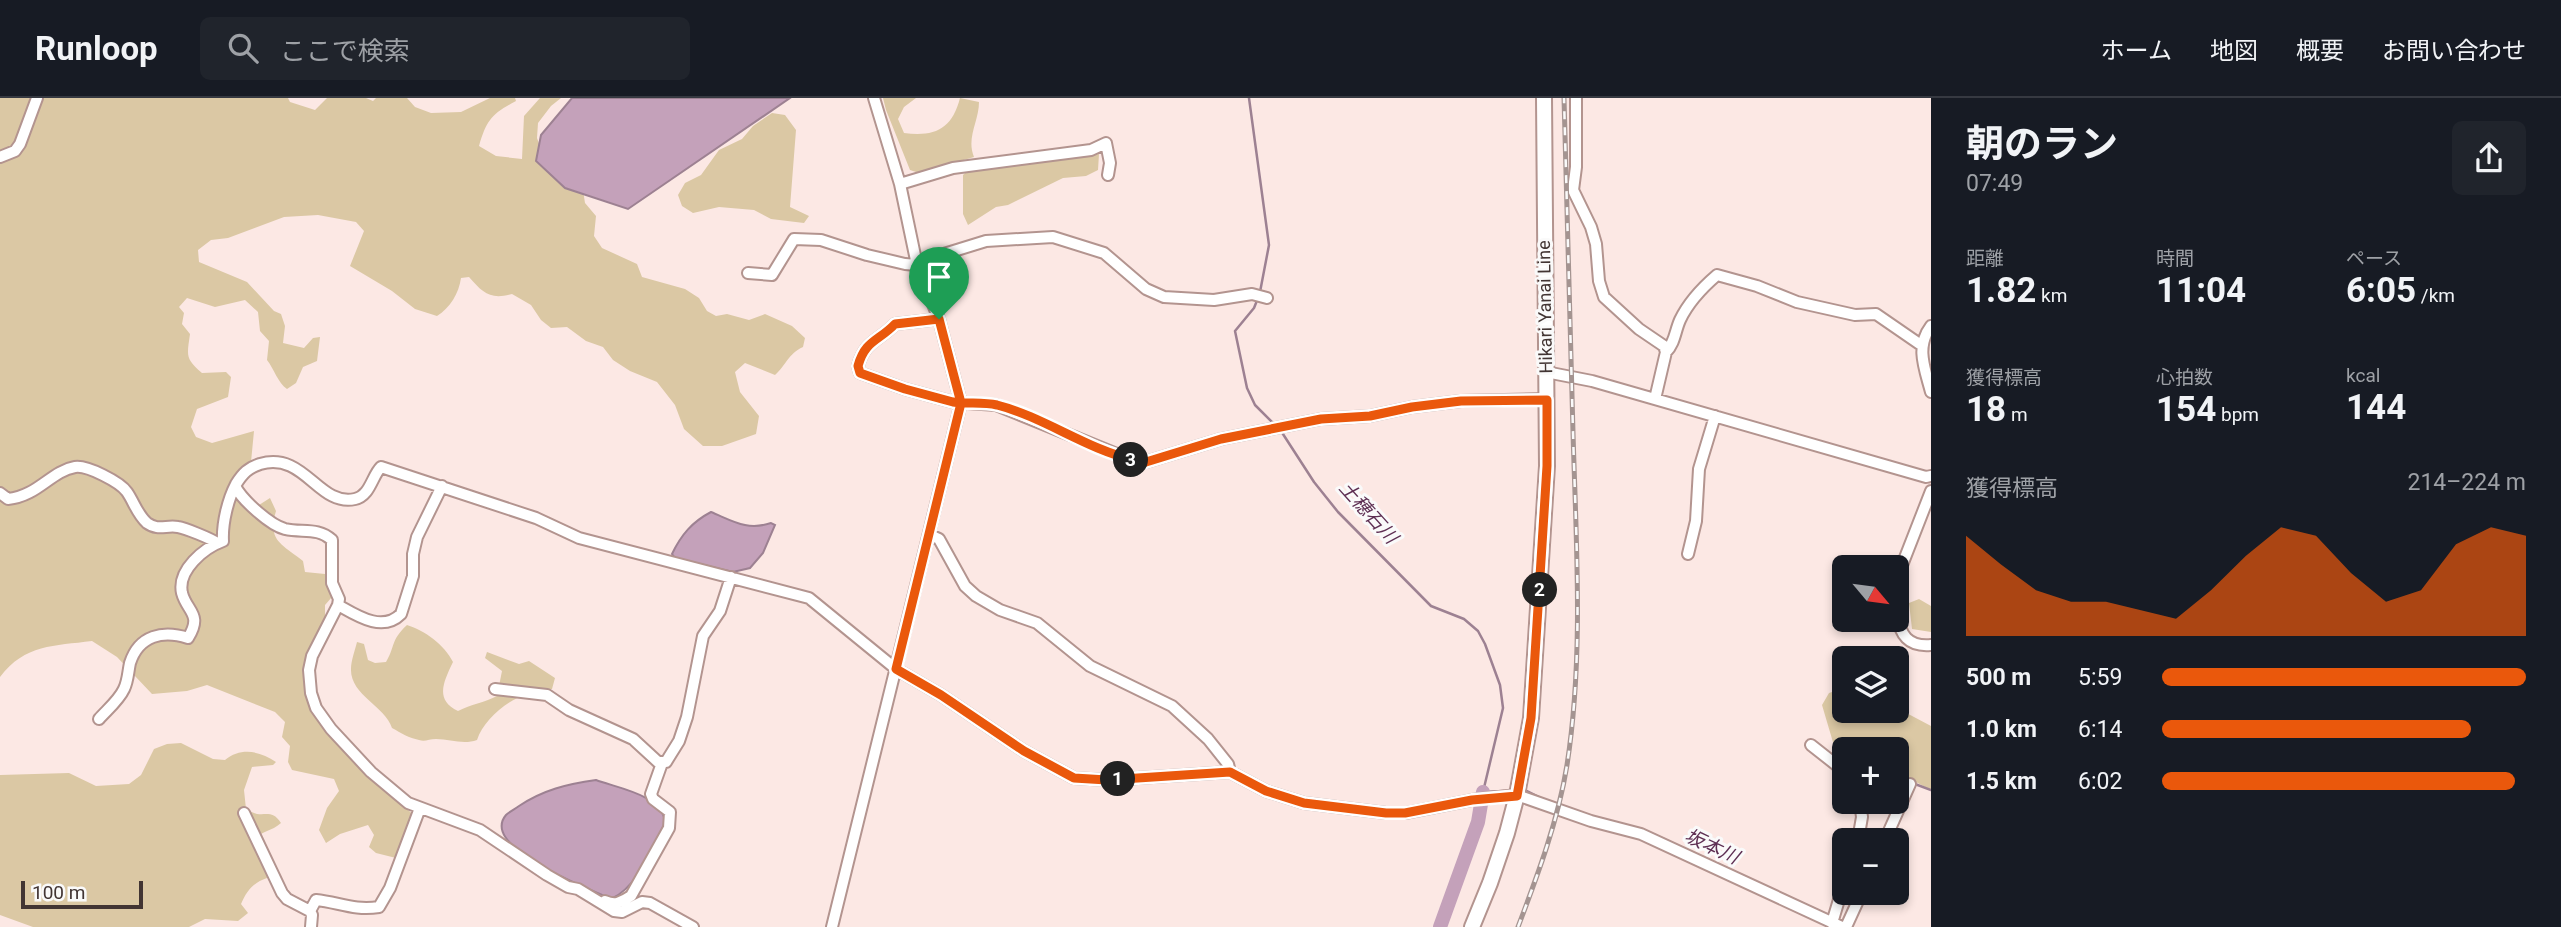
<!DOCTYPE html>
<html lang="ja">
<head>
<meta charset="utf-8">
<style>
	body { margin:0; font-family:Roboto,"Noto Sans JP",sans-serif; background:#20242c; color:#f1f3f6; height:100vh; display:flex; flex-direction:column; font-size:26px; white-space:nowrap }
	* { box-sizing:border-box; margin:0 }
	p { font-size:23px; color:#9ea1a6 }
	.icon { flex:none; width:38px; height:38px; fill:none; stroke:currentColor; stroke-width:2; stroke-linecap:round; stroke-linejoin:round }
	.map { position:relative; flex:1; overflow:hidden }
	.drawer { display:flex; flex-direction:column; background:#171b24; width:630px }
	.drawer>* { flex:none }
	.needle { width:46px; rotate:119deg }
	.fabs { position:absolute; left:1832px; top:457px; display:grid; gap:14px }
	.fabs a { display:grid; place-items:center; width:77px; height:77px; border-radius:10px; background:#171b24; box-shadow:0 4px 10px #0003; font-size:35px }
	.scale { position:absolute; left:21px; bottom:18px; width:122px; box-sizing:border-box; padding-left:7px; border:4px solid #423533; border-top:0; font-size:19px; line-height:24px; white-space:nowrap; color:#423533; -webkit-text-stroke:5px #fafafa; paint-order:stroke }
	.pin { position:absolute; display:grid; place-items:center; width:60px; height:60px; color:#fff; margin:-72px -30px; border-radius:50% 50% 50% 0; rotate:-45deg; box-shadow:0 0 7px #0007 }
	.pin .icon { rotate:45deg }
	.km { position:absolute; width:35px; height:35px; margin:-18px; border-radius:50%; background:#222; color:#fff; font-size:19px; line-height:35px; text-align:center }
	.round { display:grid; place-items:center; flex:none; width:74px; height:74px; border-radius:10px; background:#20242c }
	.summary { display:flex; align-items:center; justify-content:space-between; height:119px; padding:0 35px }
	h1 { font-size:38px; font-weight:700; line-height:52px }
	.figures { display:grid; grid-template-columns:repeat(3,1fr); gap:10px; height:119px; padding:7px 35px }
	.figures div { display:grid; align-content:center }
	.figures b { font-size:35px; font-weight:700 }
	.figures small { font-size:19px; font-weight:400 }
	.figures p { font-size:19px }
	.chart { height:196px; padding:14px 35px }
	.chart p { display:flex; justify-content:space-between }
	.chart svg { width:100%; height:126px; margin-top:7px; fill:#ea580c; opacity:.7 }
	ul { padding:0 35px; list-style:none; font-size:23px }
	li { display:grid; grid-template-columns:112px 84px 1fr; align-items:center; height:52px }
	li i { height:18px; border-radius:9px; background:#ea580c }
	header { display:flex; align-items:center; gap:42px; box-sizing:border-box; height:98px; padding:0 35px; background:#171b24; border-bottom:2px solid #363941 }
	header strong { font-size:33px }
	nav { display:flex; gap:38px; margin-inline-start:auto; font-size:24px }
	.search { width:490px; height:63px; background:#20242c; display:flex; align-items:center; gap:18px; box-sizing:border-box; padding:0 24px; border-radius:10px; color:#9ea1a6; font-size:26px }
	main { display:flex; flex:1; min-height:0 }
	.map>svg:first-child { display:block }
	.green { fill:#dbc8a4 }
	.water { fill:#c4a1ba; stroke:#9d8192; stroke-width:2 }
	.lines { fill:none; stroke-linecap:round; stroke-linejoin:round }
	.stream { stroke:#9d8192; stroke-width:2.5 }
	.river { stroke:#c4a1ba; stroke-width:14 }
	.minor-casing { stroke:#b3948f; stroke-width:14 }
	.major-casing { stroke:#b3948f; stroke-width:18 }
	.minor { stroke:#fff; stroke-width:10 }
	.major { stroke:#fff; stroke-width:14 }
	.rail-casing { stroke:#a49491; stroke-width:5 }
	.rail { stroke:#fafafa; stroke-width:2.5; stroke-dasharray:8; stroke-linecap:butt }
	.route-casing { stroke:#fff; stroke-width:14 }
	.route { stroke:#ea580c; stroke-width:9 }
	.labels { text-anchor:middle; stroke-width:6; stroke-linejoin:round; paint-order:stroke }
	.street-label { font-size:18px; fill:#423533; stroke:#fafafa }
	.water-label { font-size:19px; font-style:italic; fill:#5e2f53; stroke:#fafafa }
</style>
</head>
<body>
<header>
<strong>Runloop</strong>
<div class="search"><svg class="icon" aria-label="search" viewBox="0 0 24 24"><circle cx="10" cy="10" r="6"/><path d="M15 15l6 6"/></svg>ここで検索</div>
<nav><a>ホーム</a><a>地図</a><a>概要</a><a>お問い合わせ</a></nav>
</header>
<main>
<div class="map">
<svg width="1931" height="829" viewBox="0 0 1931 829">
	<rect width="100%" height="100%" fill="#fce8e4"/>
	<!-- green -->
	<path class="green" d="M0,0H288L290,4L315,12L327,0H366L373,3L376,0H407L415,9L431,15L461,14L490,0H515L516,3C492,16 487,21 479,48L496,58L522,61L524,18L540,0H561L551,8L538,25L537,40L546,65L582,86L585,105L596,118L594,138L602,150L637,166L642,179L685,191L699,200L707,213L716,218L727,216L749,222L765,216L792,228L805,240L803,249C788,256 787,266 775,277L745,265L735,274L740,294L759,318L756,336L722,348H703L684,331L675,307L657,284L630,273L613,262L603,249L586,243L567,229L551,230L541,222L531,207L512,196C490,202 483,195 469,179L461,180C459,195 450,210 437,218L415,211L392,193L350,168L364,133L356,124L318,117L284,119L228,140L211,142L198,152L199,164L247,184L274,213L281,216L285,228L283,245L304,250L313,240L320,239L317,263L303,269L296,285L287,291C278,285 274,271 267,262L269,243L260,233L258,214L245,202L215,209L187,200L179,209L184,215L182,226L190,236C187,258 185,260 202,275L226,274L231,279L228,299L197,311L191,329L196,339L212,345L254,333L251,364L232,384L251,404L259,407L270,400L276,413C267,443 282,446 303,463L305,474L325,476L332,499L325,507V523L303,571L312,610L413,717L396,760L376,755L369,749L374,737L368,727L340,736L326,745L319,732L327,710L339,693L334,681L292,672L288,664L290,648L282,639L285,624L275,614L207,587L187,593L152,596L117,559L92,543C54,548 25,546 0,579Z
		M883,0H916L904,9L898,21L904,35C935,39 952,31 960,0L979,4C979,23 966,40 974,59L919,75L910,72L886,12Z
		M772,15L785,17L796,32L790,109L809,118L804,125L771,121L754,112L719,109L693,115L682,108L678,97L685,85L701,77L719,52L742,41L753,28Z
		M1099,56L1098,72L1086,78L1063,80L1008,107L996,109L968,127L963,116V77L968,72Z
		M1919,501L1931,508V534L1912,531L1909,505Z
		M407,527C425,533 444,546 453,564C444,583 434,602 458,613C471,606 484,605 497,598L502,573L485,560L487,554L519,566L529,563L555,580L552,591C523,590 486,615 477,642C463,647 450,641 436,641C429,641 425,644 419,642C409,640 401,635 392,630C385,608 350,597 351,571C351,563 355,552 357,544L364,546L368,562L375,565L386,564C396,547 390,543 407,527Z
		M1844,590V612H1897V610L1931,628V692L1912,682L1897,681V651H1844V658L1835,651L1822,607L1829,595Z
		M181,645L213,661L225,662C241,649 260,653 276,664L273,667L252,669L244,692L246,711C250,713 253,715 257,716C268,717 273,713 281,725C271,734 262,732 253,743C256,756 268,769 267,780C253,785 247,792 241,806L248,815L238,823L205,821L189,829H33L0,817V677L69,675L96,688L129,686L141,677L154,651L167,646Z"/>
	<!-- water -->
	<path class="water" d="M572,0H790L628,111L565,90L536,63L541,37Z
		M711,414C733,423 747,433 771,425L775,427L763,455L750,470L733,474L675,460L672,456C681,437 692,424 711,414Z
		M596,682C617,690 664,697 665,725C652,750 638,789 611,801C593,792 478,750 506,717C509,714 515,711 519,708C543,692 567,686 596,682Z"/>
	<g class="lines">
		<!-- stream -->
		<path class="stream" d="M1249,0L1269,147L1260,194
			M1258,200L1254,210L1235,233L1247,290L1255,307L1274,326
			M1281,333L1314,384L1338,414L1431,508L1464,521L1478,533L1485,546L1500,587L1503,610L1483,694L1504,693
			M1915,686L1931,692
			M1527,693L1539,699
			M1655,737L1830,818"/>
		<!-- river -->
		<path class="river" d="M1440,829L1478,724L1483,694"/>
		<defs>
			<path id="minor" d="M1576,0V69L1573,92L1591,129L1596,146L1599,183L1604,199L1639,231L1664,248L1666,254L1655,301
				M0,59L15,53L20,46L37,0
				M900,86L953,70L1091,52L1106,45L1110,65L1108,77
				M748,175L772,177L794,141L821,142L867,157L905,166L917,167L931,160L986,143L1053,139L1104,155L1146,191L1164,199L1214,202L1252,196L1267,200
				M939,221L895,226C879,243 865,242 858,268L860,275L905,291L953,304L996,307L1134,363L1146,364L1221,341L1321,321L1370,318L1412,309L1461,303L1547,301
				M1931,228C1915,249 1925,271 1931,294
				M1666,254C1675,245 1675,233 1680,222C1688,205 1703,189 1717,177L1757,188L1797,204L1855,217L1876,216L1921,247
				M1546,274L1592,283L1926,379L1931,378
				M235,388C242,402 270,427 285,431C302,435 318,429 332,442V485L339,501L338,507L312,558L309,572L311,595L316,610L331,631L371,674L408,705L480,732L547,777L568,789L578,791L614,813L622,814L642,804L650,805L693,829
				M0,395L8,401C38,398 51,373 75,369C87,367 120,384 127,394C134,404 137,416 147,425C158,433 166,427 178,429C185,430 212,441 217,445
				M930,437L939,441L965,488L976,498L1000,512L1037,525L1090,568L1172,608L1208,641L1228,666L1230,674
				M1688,456L1696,423L1699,371L1715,318
				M338,507C356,517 382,535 401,516L413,478V456L417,439L442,388
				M1897,513L1900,499L1899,475L1931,393
				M1897,516C1900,537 1908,549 1931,547
				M495,591L547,597L569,612L633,641L658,664H666L679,643L687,619L703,538L720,513L731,479
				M99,621C107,612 119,602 124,591C128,583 128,574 130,565C139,537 163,532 188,540C203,516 187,514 182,495C177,472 204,450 223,443C222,425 228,401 236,386C243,375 248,370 260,366C305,353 318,409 355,401C370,398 372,378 381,369L536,420L579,440L809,500L896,571L941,597L1024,653L1074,680L1107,682L1230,674L1266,693L1304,705L1386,715H1406L1472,702L1517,697L1591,723L1641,736L1842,829
				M1811,647L1844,673
				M244,715L282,795L287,801L310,813
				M1858,742L1862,719L1860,704
				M1885,742L1910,686
				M605,803C616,808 621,804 631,798L669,730L670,714L653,701L651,696L662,665
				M1832,825L1844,785
				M311,829L312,817L310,813L316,802C338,804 354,813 379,809L390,790L420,710
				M832,829L961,305L939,221L917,167L900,86L874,0
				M1846,829L1862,794"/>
			<path id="major" d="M1472,829L1490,785L1507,735L1517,697L1531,620L1547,368L1544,0"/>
		</defs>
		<!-- minor casing -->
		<use href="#minor" class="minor-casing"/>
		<!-- major casing -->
		<use href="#major" class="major-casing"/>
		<!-- minor -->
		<use href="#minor" class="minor"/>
		<!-- major -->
		<use href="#major" class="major"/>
		<defs>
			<path id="rail" d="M1518,829C1538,776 1558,723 1567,667C1584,557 1576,444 1573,334C1570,222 1567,111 1564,0"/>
		</defs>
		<!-- rail casing -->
		<use href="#rail" class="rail-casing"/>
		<!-- rail -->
		<use href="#rail" class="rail"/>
	</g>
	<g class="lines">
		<defs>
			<path id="route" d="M939,221L961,305L896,571L941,597L1024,653L1074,680L1107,682L1230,674L1266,693L1304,705L1386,715H1405L1472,702L1517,698L1531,620L1547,368V302L1461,303L1412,309L1370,318L1321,321L1221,341L1146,364L1134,362C1086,351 1044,319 997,307C983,304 968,306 953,304L905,291L860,275L858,268C865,242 879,243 895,226L939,221"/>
		</defs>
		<!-- route casing -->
		<use href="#route" class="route-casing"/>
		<!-- route -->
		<use href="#route" class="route"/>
	</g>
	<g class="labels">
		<!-- street labels -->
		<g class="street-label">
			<text transform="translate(1545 209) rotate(-91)" y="6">Hikari Yanai Line</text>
		</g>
		<!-- water labels -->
		<g class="water-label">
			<text transform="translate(1369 414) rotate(48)" y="7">土穂石川</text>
			<text transform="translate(1712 748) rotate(25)" y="7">坂本川</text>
		</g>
	</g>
</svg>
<div class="fabs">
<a><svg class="needle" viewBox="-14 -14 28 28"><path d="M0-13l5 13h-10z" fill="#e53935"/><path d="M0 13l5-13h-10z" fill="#9ea1a6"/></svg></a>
<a><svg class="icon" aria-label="layers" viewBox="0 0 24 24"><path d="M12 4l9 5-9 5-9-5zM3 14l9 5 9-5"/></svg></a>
<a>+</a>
<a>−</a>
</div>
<div class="scale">100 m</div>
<div class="pin" style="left:939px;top:221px;background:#1e9e55"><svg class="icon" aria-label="arrive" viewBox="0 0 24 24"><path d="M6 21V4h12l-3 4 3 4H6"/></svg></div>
<b class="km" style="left:1118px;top:681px">1</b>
<b class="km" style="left:1540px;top:492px">2</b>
<b class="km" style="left:1131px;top:362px">3</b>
</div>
<section class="drawer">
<div class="summary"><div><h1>朝のラン</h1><p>07:49</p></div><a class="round"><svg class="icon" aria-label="share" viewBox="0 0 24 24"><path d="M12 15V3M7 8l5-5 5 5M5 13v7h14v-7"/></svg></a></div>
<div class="figures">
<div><p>距離</p><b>1.82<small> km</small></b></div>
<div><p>時間</p><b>11:04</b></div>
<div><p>ペース</p><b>6:05<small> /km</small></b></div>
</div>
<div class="figures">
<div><p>獲得標高</p><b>18<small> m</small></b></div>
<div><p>心拍数</p><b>154<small> bpm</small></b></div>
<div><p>kcal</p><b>144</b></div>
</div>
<div class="chart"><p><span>獲得標高</span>214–224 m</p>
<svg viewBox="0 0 160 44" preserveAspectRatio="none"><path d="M0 44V9L10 19L20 28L30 32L40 32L50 35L60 38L70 28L80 16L90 6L100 9L110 22L120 32L130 28L140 12L150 6L160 9V44z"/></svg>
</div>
<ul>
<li><b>500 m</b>5:59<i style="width:100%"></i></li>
<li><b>1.0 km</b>6:14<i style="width:85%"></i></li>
<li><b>1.5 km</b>6:02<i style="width:97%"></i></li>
</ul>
</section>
</main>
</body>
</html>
